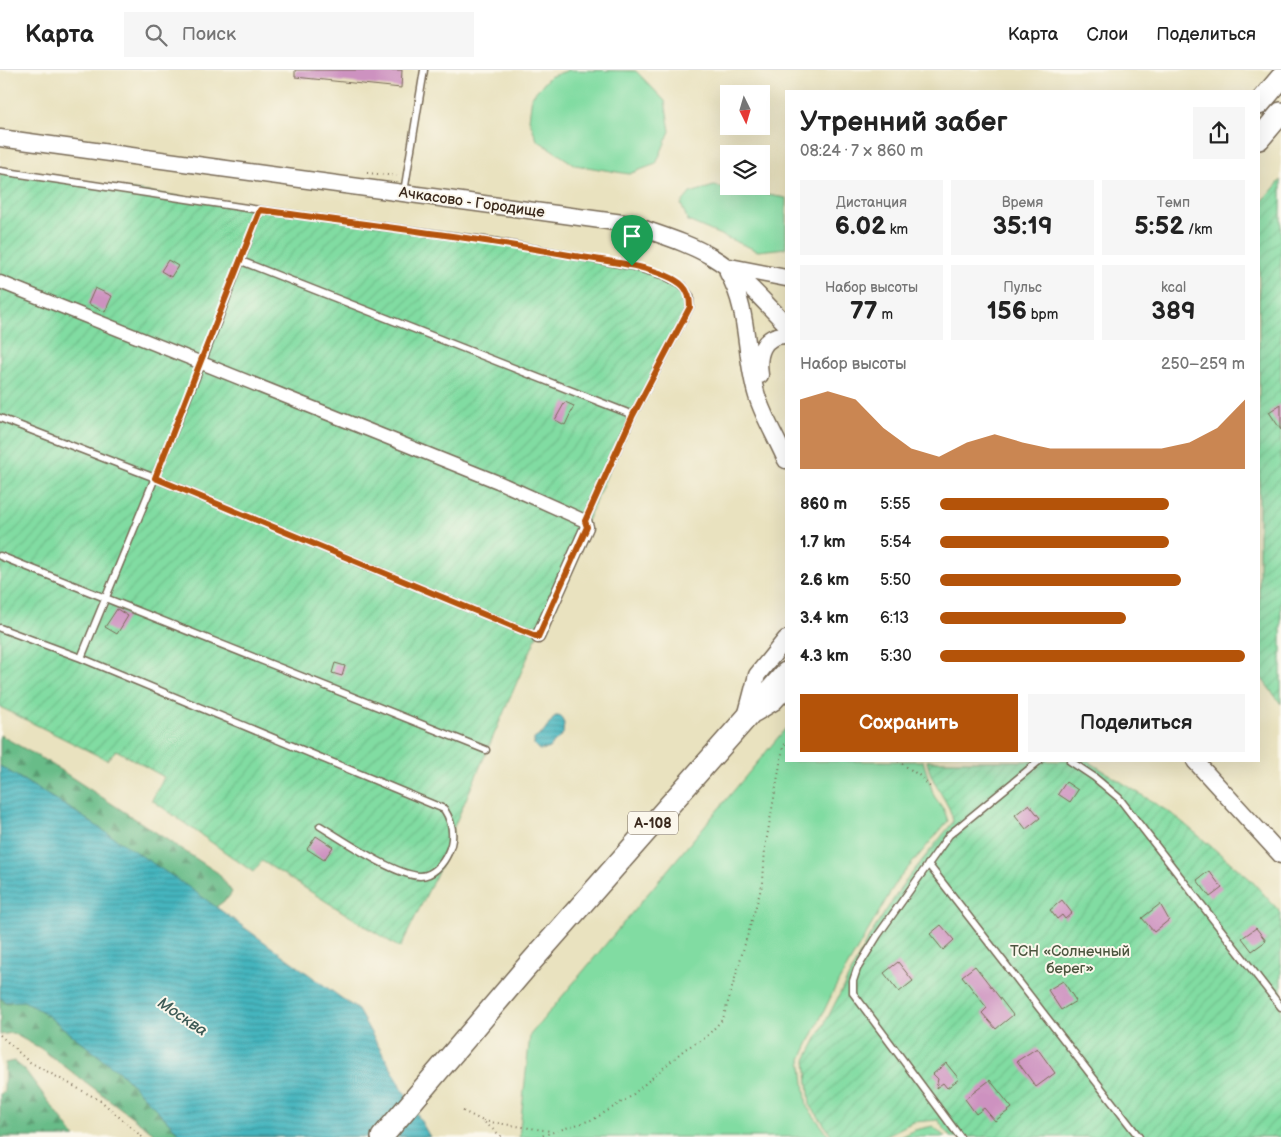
<!DOCTYPE html>
<html lang="ru">
<head>
<meta charset="utf-8">
<style>
	body { margin:0; font-family:"Balsamiq Sans",sans-serif; background:#f6f6f6; color:#222; height:100vh; display:flex; flex-direction:column; font-size:19px; white-space:nowrap }
	* { box-sizing:border-box; margin:0 }
	p { font-size:16px; color:#767676 }
	.icon { flex:none; width:28px; height:28px; fill:none; stroke:currentColor; stroke-width:2; stroke-linecap:round; stroke-linejoin:round }
	.map { position:relative; flex:1; overflow:hidden }
	.side { position:absolute; left:785px; top:20px; width:475px; height:672px; display:flex; flex-direction:column; background:#fff; border-radius:0px; box-shadow:0 5px 20px #0002 }
	.side>* { flex:none }
	.needle { width:32px; rotate:175deg }
	.tools { position:absolute; left:720px; top:15px; display:grid; gap:10px }
	.tools a { display:grid; place-items:center; width:50px; height:50px; border-radius:0px; background:#fff; box-shadow:0 5px 20px #0002; font-size:25px }
	.pin { position:absolute; display:grid; place-items:center; width:42px; height:42px; color:#fff; margin:-51px -21px; border-radius:50% 50% 50% 0; rotate:-45deg; box-shadow:0 0 5px #0007 }
	.pin .icon { rotate:45deg }
	.round { display:grid; place-items:center; flex:none; width:52px; height:52px; border-radius:0px; background:#f6f6f6 }
	.head { display:flex; align-items:center; justify-content:space-between; height:85px; padding:0 15px }
	h1 { font-size:28px; font-weight:700; line-height:38px }
	.stats { display:grid; grid-template-columns:repeat(3,1fr); gap:8px; height:85px; padding:5px 15px }
	.stats div { display:grid; align-content:center; border-radius:0px; background:#f6f6f6; text-align:center }
	.stats b { font-size:25px; font-weight:700 }
	.stats small { font-size:14px; font-weight:400 }
	.stats p { font-size:14px }
	.chart { height:140px; padding:10px 15px }
	.chart p { display:flex; justify-content:space-between }
	.chart svg { width:100%; height:90px; margin-top:5px; fill:#b45309; opacity:.7 }
	.action { display:flex; gap:10px; margin-top:auto; padding:10px 15px }
	.action a { flex:1; height:58px; border-radius:0px; background:#b45309; color:#fff; font-size:20px; font-weight:700; line-height:58px; text-align:center }
	.action a+a { background:#f6f6f6; color:#222 }
	ul { padding:0 15px; list-style:none; font-size:16px }
	li { display:grid; grid-template-columns:80px 60px 1fr; align-items:center; height:38px }
	li i { height:12px; border-radius:6px; background:#b45309 }
	header { display:flex; align-items:center; gap:30px; box-sizing:border-box; height:70px; padding:0 25px; background:#fff; border-bottom:1px solid #e0e0e0 }
	header strong { font-size:24px }
	nav { display:flex; gap:28px; margin-inline-start:auto; font-size:18px }
	.search { width:350px; height:45px; background:#f6f6f6; display:flex; align-items:center; gap:12px; box-sizing:border-box; padding:0 18px; border-radius:0px; color:#767676; font-size:19px }
	.map>svg:first-child { display:block }
	.green { fill:#81dca2; stroke:#5e8360 }
	.forest { fill:url(#forest-firs); stroke:#527353 }
	.garden { fill:url(#garden-furrows); stroke:#5e8360 }
	.water { fill:url(#water-rules); stroke:#40706e }
	.building { fill:#cd92c0 }
	.lines { fill:none; stroke-linecap:round; stroke-linejoin:round }
	.service-casing { stroke:#786a56; stroke-width:9 }
	.minor-casing { stroke:#786a56; stroke-width:15 }
	.tertiary-casing { stroke:#786a56; stroke-width:19 }
	.trunk-casing { stroke:#786a56; stroke-width:24 }
	.path { stroke:#786a56; stroke-width:2; stroke-dasharray:1 4; stroke-linecap:butt }
	.service { stroke:#fff; stroke-width:6 }
	.minor { stroke:#fff; stroke-width:12 }
	.tertiary { stroke:#fff; stroke-width:16 }
	.trunk { stroke:#fff; stroke-width:21 }
	.route-casing { stroke:#fff; stroke-width:10 }
	.route { stroke:#b45309; stroke-width:6 }
	.labels { text-anchor:middle; stroke-width:4; stroke-linejoin:round; paint-order:stroke }
	.shield { fill:#fbf7ec; stroke:#75685c; stroke-width:1 }
	.shield-label { font-size:14px; font-weight:bold; fill:#3b2a1e }
	.street-label { font-size:15px; fill:#3b2a1e; stroke:#fbf7ec }
	.park-label { font-size:15px; fill:#4c563f; stroke:#fbf7ec }
	.water-label { font-size:16px; font-style:italic; fill:#3e5b56; stroke:#fbf7ec }
</style>
</head>
<body>
<header>
<strong>Карта</strong>
<div class="search"><svg class="icon" aria-label="search" viewBox="0 0 24 24"><circle cx="10" cy="10" r="6"/><path d="M15 15l6 6"/></svg>Поиск</div>
<nav><a>Карта</a><a>Слои</a><a>Поделиться</a></nav>
</header>
<div class="map">
<svg width="1281" height="1067" viewBox="0 0 1281 1067">
	<defs>
		<pattern id="forest-firs" width="22" height="20" patternUnits="userSpaceOnUse" patternTransform="scale(1.25)"><rect width="22" height="20" fill="#68bc88"/><path d="M5 1l3.5 6h-7zM16 11l3.5 6h-7z" fill="#57996f"/></pattern>
		<pattern id="garden-furrows" width="10" height="10" patternUnits="userSpaceOnUse" patternTransform="scale(1.25)"><rect width="10" height="10" fill="#81dca2"/><path d="M-1 1l2-2M0 10L10 0M9 11l2-2" fill="none" stroke="#70bd8b"/></pattern>
		<pattern id="water-rules" width="6" height="5" patternUnits="userSpaceOnUse" patternTransform="scale(1.25)"><rect width="6" height="5" fill="#45b5be"/><path d="M0 2.5h6" fill="none" stroke="#3b939a"/></pattern>
	</defs>
	<rect width="100%" height="100%" fill="#fbf7ec"/>
	<filter id="ink" filterUnits="userSpaceOnUse"><feTurbulence type="fractalNoise" baseFrequency=".02" numOctaves="2"/><feDisplacementMap in="SourceGraphic" scale="10" xChannelSelector="R" yChannelSelector="G"/><feConvolveMatrix kernelMatrix="1 2 1 2 8 2 1 2 1" color-interpolation-filters="sRGB"/></filter>
	<filter id="wash" filterUnits="userSpaceOnUse"><feTurbulence type="fractalNoise" baseFrequency=".0096" numOctaves="4" result="noise"/><feDisplacementMap in="SourceGraphic" scale="20" xChannelSelector="R" yChannelSelector="G"/><feGaussianBlur stdDeviation="1.12" result="paint"/><feColorMatrix in="noise" values="0 0 0 0 0 0 0 0 0 0 0 0 0 0 0 0 0 1.4 0 .05"/><feComposite in="paint" operator="in"/></filter>
	<g filter="url(#wash)">
		<rect width="100%" height="100%" fill="#e9e2bf"/>
		<!-- green -->
		<path class="green" d="M569,0L636,1L665,31L670,61L656,94L629,104L575,95L537,70L529,49L532,26L549,7Z
			M714,116L786,128V178L758,181L688,151L681,134L690,123Z
			M786,658V691H923L934,726L944,740L948,751L897,811L835,918L801,989L807,1037L830,1067H519L530,965Z
			M933,1056L945,1067H901L915,1060Z"/>
		<!-- forest -->
		<path class="forest" d="M0,665L48,692L218,803L232,822L228,828L216,837L74,741L0,696Z
			M0,928L6,932L24,931L43,942L124,1006L183,1067H159L40,978L12,963L0,965Z
			M14,991L25,1000L75,1067H0V1024L4,1021L5,993Z"/>
		<!-- garden -->
		<path class="garden" d="M0,101L492,171L631,196L683,216L690,237L633,345L453,759L452,773L400,878L262,791L253,802L152,730L164,707L116,680L107,690L0,637Z
			M1281,110V634L1259,605V135Z
			M927,691H1088L1175,746L1250,809L1281,843V1067H950L938,1050L913,1052L883,1067H833L810,1035L806,990L869,867L904,813L953,752C952,734 930,714 927,691Z"/>
		<!-- water -->
		<path class="water" d="M555,646H560L564,653L563,664L548,679L539,680L534,675V669L543,663Z
			M0,696L74,741L190,818L358,940L430,1067H183L124,1006L43,942L24,931L6,932L0,928Z"/>
		<g id="blocks">
			<!-- building -->
			<path class="building" d="M295,0H402L401,18L295,7Z
				M168,190L178,196L171,207L161,201Z
				M95,218L112,226L105,242L88,234Z
				M565,332L574,336L565,355L555,350Z
				M1281,334V360L1269,342Z
				M117,539L128,546L117,564L105,557Z
				M335,593L345,596L342,606L332,603Z
				M1066,712L1078,720L1070,732L1058,724Z
				M1029,734L1040,748L1026,759L1015,745Z
				M316,766L333,777L324,790L307,779Z
				M1209,801L1222,818L1210,827L1197,810Z
				M1062,830L1072,843L1065,849L1062,845L1057,849L1050,840Z
				M1160,834L1169,850L1154,862L1142,848Z
				M941,855L954,870L943,880L930,864Z
				M1256,858L1266,871L1252,881L1242,868Z
				M898,892L913,911L899,922L884,903Z
				M975,896L1013,945L996,959L982,943L987,938L962,906Z
				M1063,911L1076,931L1061,940L1048,920Z
				M1037,978L1055,1003L1036,1017L1017,991Z
				M946,993L959,1009L947,1018L943,1013L936,1018L938,1009L933,1004Z
				M990,1010L1012,1038L995,1051L984,1038L976,1044L965,1029Z"/>
		</g>
	</g>
	<g filter="url(#ink)">
		<use href="#blocks" fill-opacity="0" stroke="#786a56" stroke-width="1"/>
		<g class="lines">
			<defs>
				<path id="service" d="M0,101L260,140L492,171L631,196L665,206L683,216L690,226V237L633,345L585,451
					M404,122L424,0
					M241,191L633,345
					M0,348L155,408L538,567
					M0,486L486,680
					M0,558L81,588L444,739C453,753 455,768 448,783C443,794 433,806 420,806C394,805 343,770 320,756
					M81,588L202,293L260,140
					M1070,691L1094,707L1119,728L1281,937
					M928,794L1139,1067
					M960,1067L853,923V911L857,899L878,865L949,765L1039,691"/>
				<path id="minor" d="M0,212L498,412L585,451L587,457L538,567"/>
				<path id="tertiary" d="M0,68L630,154C657,164 687,172 712,187C741,204 763,231 786,254
					M730,197L786,208
					M728,203C750,241 744,285 757,326C764,348 777,369 786,390
					M760,305C757,285 762,265 786,265
					M756,643L774,632L786,619
					M746,647L757,605L786,569
					M1195,691L1281,785"/>
				<path id="trunk" d="M1259,34L1281,8
					M1259,69L1281,43
					M382,1067L524,900L786,603"/>
			</defs>
			<!-- service casing -->
			<use href="#service" class="service-casing"/>
			<!-- minor casing -->
			<use href="#minor" class="minor-casing"/>
			<!-- tertiary casing -->
			<use href="#tertiary" class="tertiary-casing"/>
			<!-- trunk casing -->
			<use href="#trunk" class="trunk-casing"/>
			<!-- path -->
			<path class="path" d="M367,103L397,106
				M898,691L920,706L932,719
				M0,965L28,991L101,1031L142,1067
				M463,1041L483,1051L502,1067
				M483,1051L550,1061
				M538,1067L594,1049L630,1027L685,979L705,968L723,949L763,812L765,778L783,678L786,672"/>
			<!-- service -->
			<use href="#service" class="service"/>
			<!-- minor -->
			<use href="#minor" class="minor"/>
			<!-- tertiary -->
			<use href="#tertiary" class="tertiary"/>
			<!-- trunk -->
			<use href="#trunk" class="trunk"/>
		</g>
	</g>
	<g class="lines" filter="url(#ink)">
		<defs>
			<path id="route" d="M260,140C365,154 470,167 575,186C601,190 664,197 683,216C689,222 690,229 690,237L633,345L585,451L587,457L538,567L155,408Z"/>
		</defs>
		<!-- route casing -->
		<use href="#route" class="route-casing"/>
		<!-- route -->
		<use href="#route" class="route"/>
	</g>
	<g class="labels">
		<!-- shield labels -->
		<rect class="shield" x="628" y="741.5" width="50" height="23" rx="4"/>
		<g class="shield-label">
			<text x="653" y="758">А-108</text>
		</g>
		<!-- street labels -->
		<g class="street-label">
			<text transform="translate(472 132) rotate(8)" y="5">Ачкасово - Городище</text>
		</g>
		<!-- park labels -->
		<g class="park-label">
			<text x="1070" y="886">ТСН «Солнечный<tspan x="1070" dy="17">берег»</tspan></text>
		</g>
		<!-- water labels -->
		<g class="water-label">
			<text transform="translate(183 946) rotate(34)" y="6">Москва</text>
		</g>
	</g>
</svg>
<div class="tools">
<a><svg class="needle" viewBox="-14 -14 28 28"><path d="M0-13l5 13h-10z" fill="#e53935"/><path d="M0 13l5-13h-10z" fill="#767676"/></svg></a>
<a><svg class="icon" aria-label="layers" viewBox="0 0 24 24"><path d="M12 4l9 5-9 5-9-5zM3 14l9 5 9-5"/></svg></a>
</div>
<div class="pin" style="left:632px;top:196px;background:#1e9e55"><svg class="icon" aria-label="arrive" viewBox="0 0 24 24"><path d="M6 21V4h12l-3 4 3 4H6"/></svg></div>
<section class="side">
<div class="head"><div><h1>Утренний забег</h1><p>08:24 · 7 × 860 m</p></div><a class="round"><svg class="icon" aria-label="share" viewBox="0 0 24 24"><path d="M12 15V3M7 8l5-5 5 5M5 13v7h14v-7"/></svg></a></div>
<div class="stats">
<div><p>Дистанция</p><b>6.02<small> km</small></b></div>
<div><p>Время</p><b>35:19</b></div>
<div><p>Темп</p><b>5:52<small> /km</small></b></div>
</div>
<div class="stats">
<div><p>Набор высоты</p><b>77<small> m</small></b></div>
<div><p>Пульс</p><b>156<small> bpm</small></b></div>
<div><p>kcal</p><b>389</b></div>
</div>
<div class="chart"><p><span>Набор высоты</span>250–259 m</p>
<svg viewBox="0 0 160 44" preserveAspectRatio="none"><path d="M0 44V10L10 6L20 10L30 24L40 34L50 38L60 31L70 27L80 31L90 34L100 34L110 34L120 34L130 34L140 31L150 24L160 10V44z"/></svg>
</div>
<ul>
<li><b>860 m</b>5:55<i style="width:75%"></i></li>
<li><b>1.7 km</b>5:54<i style="width:75%"></i></li>
<li><b>2.6 km</b>5:50<i style="width:79%"></i></li>
<li><b>3.4 km</b>6:13<i style="width:61%"></i></li>
<li><b>4.3 km</b>5:30<i style="width:100%"></i></li>
</ul>
<div class="action"><a>Сохранить</a><a>Поделиться</a></div>
</section>
</div>
</body>
</html>
